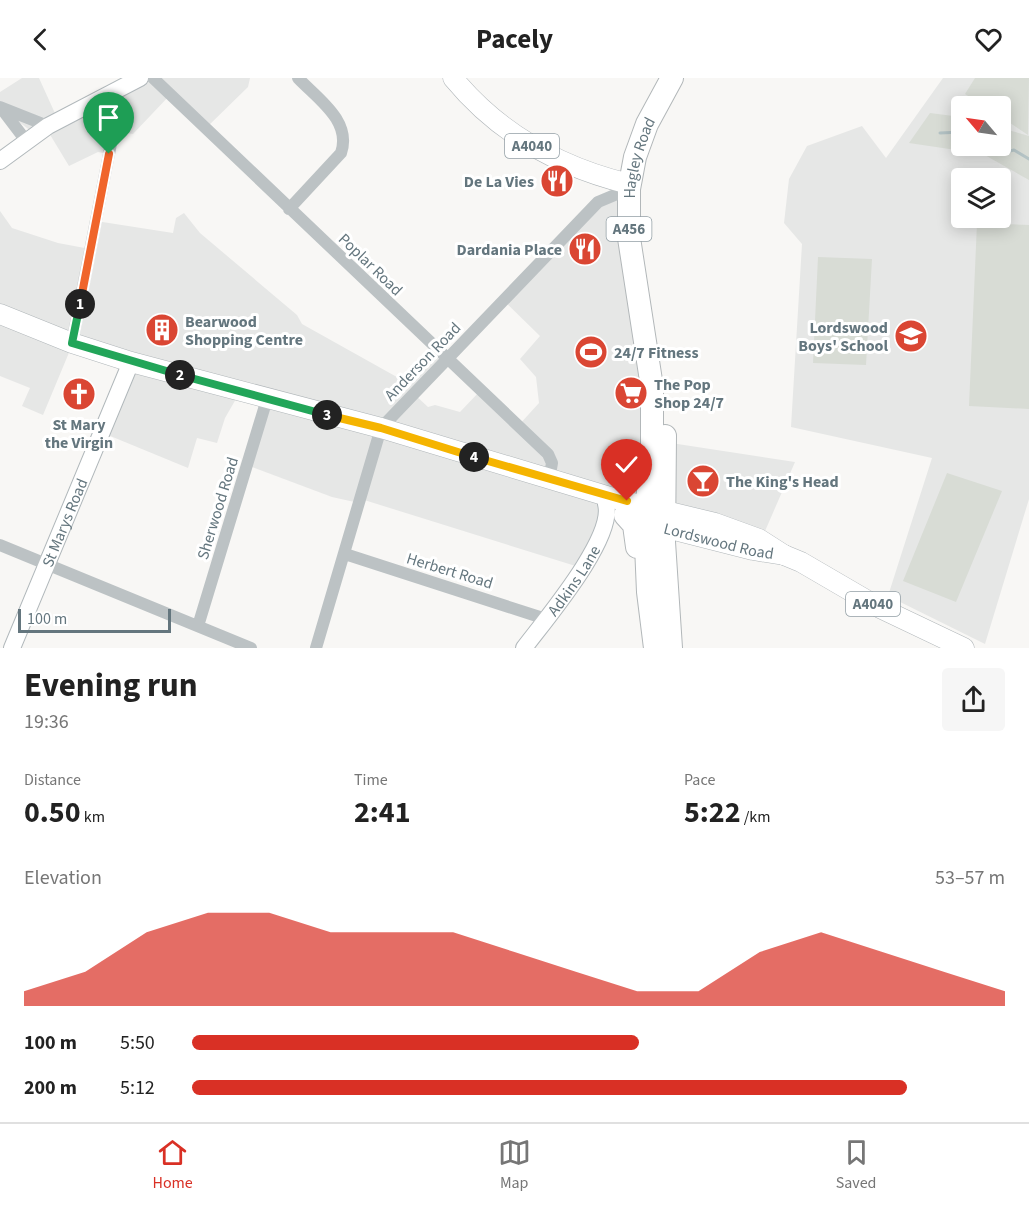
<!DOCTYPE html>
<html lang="en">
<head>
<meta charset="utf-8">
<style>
	body { margin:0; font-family:"Source Sans 3",sans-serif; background:#f6f6f6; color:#222; height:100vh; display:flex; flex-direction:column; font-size:22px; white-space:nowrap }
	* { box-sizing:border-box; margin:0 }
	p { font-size:20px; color:#767676 }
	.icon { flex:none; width:33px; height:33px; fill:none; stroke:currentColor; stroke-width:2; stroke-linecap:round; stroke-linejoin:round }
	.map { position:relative; height:570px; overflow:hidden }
	.details { display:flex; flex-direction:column; background:#fff; flex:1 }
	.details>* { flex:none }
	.needle { width:39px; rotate:299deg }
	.controls { position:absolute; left:951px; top:18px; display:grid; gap:12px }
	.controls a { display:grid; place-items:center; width:60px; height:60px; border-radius:6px; background:#fff; box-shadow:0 3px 15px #0003; font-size:30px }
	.scale { position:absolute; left:18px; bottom:15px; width:153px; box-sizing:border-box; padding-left:6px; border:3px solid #64767e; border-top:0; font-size:16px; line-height:21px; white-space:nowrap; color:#64767e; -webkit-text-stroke:4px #fff; paint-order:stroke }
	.pin { position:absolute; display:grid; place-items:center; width:51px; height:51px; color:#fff; margin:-62px -26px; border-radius:50% 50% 50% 0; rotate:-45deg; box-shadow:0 0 6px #0007 }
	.pin .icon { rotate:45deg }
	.km { position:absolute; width:30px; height:30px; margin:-15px; border-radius:50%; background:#222; color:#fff; font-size:16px; line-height:30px; text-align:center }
	.round { display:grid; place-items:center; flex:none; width:63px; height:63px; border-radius:6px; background:#f6f6f6 }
	.headline { display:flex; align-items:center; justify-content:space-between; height:102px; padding:0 24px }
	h1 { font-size:33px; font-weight:700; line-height:45px }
	.stats { display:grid; grid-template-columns:repeat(3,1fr); gap:9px; height:102px; padding:6px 24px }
	.stats div { display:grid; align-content:center }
	.stats b { font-size:30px; font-weight:700 }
	.stats small { font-size:16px; font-weight:400 }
	.stats p { font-size:16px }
	.chart { height:168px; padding:12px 24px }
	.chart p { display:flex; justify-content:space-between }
	.chart svg { width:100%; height:108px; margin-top:6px; fill:#d93025; opacity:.7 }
	ul { padding:0 24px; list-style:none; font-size:20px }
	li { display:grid; grid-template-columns:96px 72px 1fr; align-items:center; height:45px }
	li i { height:15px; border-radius:8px; background:#d93025 }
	header { display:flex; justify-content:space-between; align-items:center; height:78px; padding:0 24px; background:#fff; font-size:27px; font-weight:700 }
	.menu { display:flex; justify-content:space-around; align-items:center; height:84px; border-top:2px solid #e0e0e0; background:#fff; font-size:16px; color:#767676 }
	.menu a { display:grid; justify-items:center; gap:3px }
	.menu .current { color:#d93025 }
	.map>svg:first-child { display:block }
	.built { fill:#e6e7e6; fill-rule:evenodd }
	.green { fill:#d8dcd5 }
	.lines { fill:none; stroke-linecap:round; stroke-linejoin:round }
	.stream { stroke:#b4c3c5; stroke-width:3 }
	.secondary-casing { stroke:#b1b8bb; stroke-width:18 }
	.primary-casing { stroke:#b0b6b9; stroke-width:21 }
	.highway-casing { stroke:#b2b7b9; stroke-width:24 }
	.street { stroke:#bcc2c4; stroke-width:12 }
	.secondary { stroke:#fff; stroke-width:16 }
	.primary { stroke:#fff; stroke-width:20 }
	.highway { stroke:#fff; stroke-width:22 }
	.split-1-casing { stroke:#fff; stroke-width:12 }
	.split-2-casing { stroke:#fff; stroke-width:12 }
	.split-3-casing { stroke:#fff; stroke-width:12 }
	.split-4-casing { stroke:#fff; stroke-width:12 }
	.split-5-casing { stroke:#fff; stroke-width:12 }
	.split-1 { stroke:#f0652b; stroke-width:8 }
	.split-2 { stroke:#22a559; stroke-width:8 }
	.split-3 { stroke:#22a559; stroke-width:8 }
	.split-4 { stroke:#f5b400; stroke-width:8 }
	.split-5 { stroke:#f5b400; stroke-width:8 }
	.labels { text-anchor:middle; stroke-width:6; stroke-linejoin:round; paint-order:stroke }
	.shield { fill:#fff; stroke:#929fa5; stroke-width:1.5 }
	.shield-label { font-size:15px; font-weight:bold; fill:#64767e }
	.street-label { font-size:16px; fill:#64767e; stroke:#fff }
	.poi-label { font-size:16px; font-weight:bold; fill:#64767e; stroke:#fff; text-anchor:start }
</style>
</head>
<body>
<header><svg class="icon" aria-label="back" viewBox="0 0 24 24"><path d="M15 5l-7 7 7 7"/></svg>Pacely<svg class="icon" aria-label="heart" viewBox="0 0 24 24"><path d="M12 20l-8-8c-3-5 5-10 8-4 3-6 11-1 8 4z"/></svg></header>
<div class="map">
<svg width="1029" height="570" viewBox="0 0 1029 570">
	<rect width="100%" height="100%" fill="#f8f7f5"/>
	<!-- built -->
	<path class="built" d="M22,0H39L58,42L140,0H250L248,9L205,51L170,17L133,56L114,53L109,76L98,74L69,88L46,50L36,57L0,29V14Z
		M943,0H1029V421L985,566L888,518L932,380L791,349L802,166L784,145L789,101L807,68L862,48L886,80ZM962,28H1000V68H962ZM962,100H1000V140H962Z
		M629,111L658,363L795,384L759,467L609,423L582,490L361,421L359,425L332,419L247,387L267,322L240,314L225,340L217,365L197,360L188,390L103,355L131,284L73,265L43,337L22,328L30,310L0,298V133L12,150L58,165L90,171L96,143L173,155L176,140L184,135L200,155L297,237L302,246L404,303L436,271L446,281L414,316L428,329L435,327L460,334L480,313L518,348L539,325L536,299L520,281L540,258L503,222L598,124Z"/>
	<!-- green -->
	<path class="green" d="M975,0H1029L1028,57L1001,39L1000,28H984L965,16Z
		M930,35L961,39L962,68H1000L1001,50L1029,58V102L983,76L909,65Z
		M977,145L1029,147V331L969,328Z
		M818,179L872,181L866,287L813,285Z
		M947,395L1002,413L956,524L903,503Z"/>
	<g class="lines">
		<!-- stream -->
		<path class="stream" d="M940,55L962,54
			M997,68L1006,74L1014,72L1029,81"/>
		<defs>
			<g id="secondary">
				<path d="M0,83L48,48L140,0"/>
				<path id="s1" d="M12,570L131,284"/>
				<path id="s2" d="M524,570C545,542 615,460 606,426"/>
			</g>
			<g id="primary">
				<path d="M453,0C499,56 559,89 629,106"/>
				<path d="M0,236L72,265L131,284L381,350L620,422L715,445L759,461L784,477"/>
				<path id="s3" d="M651,446L753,472L784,477L801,484L880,530L964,570"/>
			</g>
			<g id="highway">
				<path d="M665,358L664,464L671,570"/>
				<path d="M625,437L634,447L637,469"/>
				<path id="s4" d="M655,570L648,514L645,444L652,373V309L629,160V111L635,79L647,46L672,0"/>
			</g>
		</defs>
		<!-- secondary casing -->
		<use href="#secondary" class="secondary-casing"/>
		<!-- primary casing -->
		<use href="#primary" class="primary-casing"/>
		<!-- highway casing -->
		<use href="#highway" class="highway-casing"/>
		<!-- street -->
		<path class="street" d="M153,0L548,376L552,385L549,402
			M0,29L48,48
			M1,30L27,64
			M289,131L341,75C352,43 318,21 298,0
			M72,265L117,35L115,11
			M0,467L251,570
			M345,476L546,541
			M198,548L267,321
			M316,570L381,350L598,124L629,111"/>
		<!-- secondary -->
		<use href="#secondary" class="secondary"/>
		<!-- primary -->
		<use href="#primary" class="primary"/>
		<!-- highway -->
		<use href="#highway" class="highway"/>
	</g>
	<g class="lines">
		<defs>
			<path id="split-1" d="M80,226L109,76"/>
			<path id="split-2" d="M80,226L72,265L180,297"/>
			<path id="split-3" d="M180,297L327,337"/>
			<path id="split-4" d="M327,337L381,350L474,379"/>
			<path id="split-5" d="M474,379L627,423"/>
		</defs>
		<!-- split-1 casing -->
		<use href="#split-1" class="split-1-casing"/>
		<!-- split-2 casing -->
		<use href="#split-2" class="split-2-casing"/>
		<!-- split-3 casing -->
		<use href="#split-3" class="split-3-casing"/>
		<!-- split-4 casing -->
		<use href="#split-4" class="split-4-casing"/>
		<!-- split-5 casing -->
		<use href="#split-5" class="split-5-casing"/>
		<!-- split-1 -->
		<use href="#split-1" class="split-1"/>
		<!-- split-2 -->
		<use href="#split-2" class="split-2"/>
		<!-- split-3 -->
		<use href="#split-3" class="split-3"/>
		<!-- split-4 -->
		<use href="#split-4" class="split-4"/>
		<!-- split-5 -->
		<use href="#split-5" class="split-5"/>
	</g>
	<!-- icons -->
	<defs>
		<symbol id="restaurant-disc" viewBox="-11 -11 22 22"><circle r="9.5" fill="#da4633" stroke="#fff"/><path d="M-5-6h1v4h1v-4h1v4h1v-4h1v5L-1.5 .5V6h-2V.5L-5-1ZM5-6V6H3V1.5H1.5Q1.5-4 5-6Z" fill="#fff"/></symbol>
		<symbol id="building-disc" viewBox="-11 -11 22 22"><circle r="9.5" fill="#da4633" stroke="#fff"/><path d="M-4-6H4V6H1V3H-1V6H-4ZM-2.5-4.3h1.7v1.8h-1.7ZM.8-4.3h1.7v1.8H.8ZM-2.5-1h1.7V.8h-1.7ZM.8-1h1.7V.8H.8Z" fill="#fff"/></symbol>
		<symbol id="school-disc" viewBox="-11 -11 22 22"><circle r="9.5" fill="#da4633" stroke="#fff"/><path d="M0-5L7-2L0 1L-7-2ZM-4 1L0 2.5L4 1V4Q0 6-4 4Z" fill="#fff"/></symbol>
		<symbol id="stadium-disc" viewBox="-11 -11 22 22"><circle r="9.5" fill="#da4633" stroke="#fff"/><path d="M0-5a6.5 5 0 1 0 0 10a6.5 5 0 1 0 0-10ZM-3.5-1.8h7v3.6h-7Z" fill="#fff"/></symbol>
		<symbol id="supermarket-disc" viewBox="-11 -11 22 22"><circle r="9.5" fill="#da4633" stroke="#fff"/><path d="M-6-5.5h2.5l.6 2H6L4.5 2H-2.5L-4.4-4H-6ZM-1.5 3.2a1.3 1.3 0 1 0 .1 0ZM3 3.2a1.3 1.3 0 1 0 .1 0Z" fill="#fff"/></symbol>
		<symbol id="church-disc" viewBox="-11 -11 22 22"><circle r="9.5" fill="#da4633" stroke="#fff"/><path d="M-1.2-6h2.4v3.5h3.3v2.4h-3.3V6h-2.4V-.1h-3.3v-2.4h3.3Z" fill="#fff"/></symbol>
		<symbol id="bar-disc" viewBox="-11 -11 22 22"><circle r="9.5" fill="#da4633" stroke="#fff"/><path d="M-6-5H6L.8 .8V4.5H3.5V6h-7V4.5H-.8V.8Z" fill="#fff"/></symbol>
	</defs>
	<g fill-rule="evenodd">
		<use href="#restaurant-disc" x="538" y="84" width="38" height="38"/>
		<use href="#restaurant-disc" x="566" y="152" width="38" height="38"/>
		<use href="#building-disc" x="143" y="233" width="38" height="38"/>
		<use href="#school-disc" x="892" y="239" width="38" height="38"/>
		<use href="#stadium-disc" x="572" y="255" width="38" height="38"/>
		<use href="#supermarket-disc" x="612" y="296" width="38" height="38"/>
		<use href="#church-disc" x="60" y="297" width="38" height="38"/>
		<use href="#bar-disc" x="684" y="384" width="38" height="38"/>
	</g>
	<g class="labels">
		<!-- shield labels -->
		<g class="shield">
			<rect x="505" y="56" width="54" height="24" rx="4.5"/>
			<rect x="606.5" y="139" width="45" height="24" rx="4.5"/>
			<rect x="846" y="514" width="54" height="24" rx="4.5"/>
		</g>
		<g class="shield-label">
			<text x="532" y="73">A4040</text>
			<text x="629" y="156">A456</text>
			<text x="873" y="531">A4040</text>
		</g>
		<!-- street labels -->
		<g class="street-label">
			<text dy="6" stroke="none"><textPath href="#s4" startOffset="494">Hagley Road</textPath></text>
			<text transform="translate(371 186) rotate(44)" y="6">Poplar Road</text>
			<text transform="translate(422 283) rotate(-46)" y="6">Anderson Road</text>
			<text transform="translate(217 430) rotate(-73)" y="6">Sherwood Road</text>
			<text dy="6" stroke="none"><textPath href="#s1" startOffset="136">St Marys Road</textPath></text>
			<text dy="6" stroke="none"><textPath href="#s3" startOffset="70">Lordswood Road</textPath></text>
			<text transform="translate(450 492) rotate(17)" y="6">Herbert Road</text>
			<text dy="6" stroke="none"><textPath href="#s2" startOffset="84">Adkins Lane</textPath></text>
		</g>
		<!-- poi labels -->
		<g class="poi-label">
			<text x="534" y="109" text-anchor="end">De La Vies</text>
			<text x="562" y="177" text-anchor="end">Dardania Place</text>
			<text x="185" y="249">Bearwood<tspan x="185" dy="18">Shopping Centre</tspan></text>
			<text x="888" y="255" text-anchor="end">Lordswood<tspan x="888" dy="18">Boys' School</tspan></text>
			<text x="614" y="280">24/7 Fitness</text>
			<text x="654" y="312">The Pop<tspan x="654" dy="18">Shop 24/7</tspan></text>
			<text x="79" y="352" text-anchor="middle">St Mary<tspan x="79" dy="18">the Virgin</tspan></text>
			<text x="726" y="409">The King's Head</text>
		</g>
	</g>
</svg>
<div class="controls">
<a><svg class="needle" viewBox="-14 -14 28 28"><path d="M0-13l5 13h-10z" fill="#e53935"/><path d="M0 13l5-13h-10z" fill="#767676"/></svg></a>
<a><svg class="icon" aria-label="layers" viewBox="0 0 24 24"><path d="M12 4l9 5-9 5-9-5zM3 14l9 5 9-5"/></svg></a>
</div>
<div class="scale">100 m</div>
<div class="pin" style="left:109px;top:76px;background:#1e9e55"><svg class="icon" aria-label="arrive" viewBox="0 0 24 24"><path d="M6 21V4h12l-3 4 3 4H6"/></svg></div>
<div class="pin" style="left:627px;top:423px;background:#d93025"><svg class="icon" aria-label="check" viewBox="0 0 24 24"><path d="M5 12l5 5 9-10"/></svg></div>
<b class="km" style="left:80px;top:226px">1</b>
<b class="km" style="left:180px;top:297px">2</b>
<b class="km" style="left:327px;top:337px">3</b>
<b class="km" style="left:474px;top:379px">4</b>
</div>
<section class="details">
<div class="headline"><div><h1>Evening run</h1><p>19:36</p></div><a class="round"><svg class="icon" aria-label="share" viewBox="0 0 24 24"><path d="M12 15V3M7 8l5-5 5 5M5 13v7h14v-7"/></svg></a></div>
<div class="stats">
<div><p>Distance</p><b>0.50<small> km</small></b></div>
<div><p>Time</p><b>2:41</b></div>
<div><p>Pace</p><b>5:22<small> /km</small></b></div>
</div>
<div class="chart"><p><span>Elevation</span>53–57 m</p>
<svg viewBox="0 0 160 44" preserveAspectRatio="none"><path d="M0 44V38L10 30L20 14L30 6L40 6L50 14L60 14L70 14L80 22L90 30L100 38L110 38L120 22L130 14L140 22L150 30L160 38V44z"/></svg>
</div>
<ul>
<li><b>100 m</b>5:50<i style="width:55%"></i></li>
<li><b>200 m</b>5:12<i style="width:88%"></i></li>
</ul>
</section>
<nav class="menu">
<a class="current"><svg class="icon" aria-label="home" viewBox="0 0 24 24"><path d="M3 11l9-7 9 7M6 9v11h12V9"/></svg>Home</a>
<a><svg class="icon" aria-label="map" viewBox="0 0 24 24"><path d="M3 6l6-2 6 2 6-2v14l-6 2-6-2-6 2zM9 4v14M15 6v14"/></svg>Map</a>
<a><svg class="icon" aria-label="saved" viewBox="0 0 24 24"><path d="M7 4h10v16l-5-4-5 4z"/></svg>Saved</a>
</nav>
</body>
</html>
